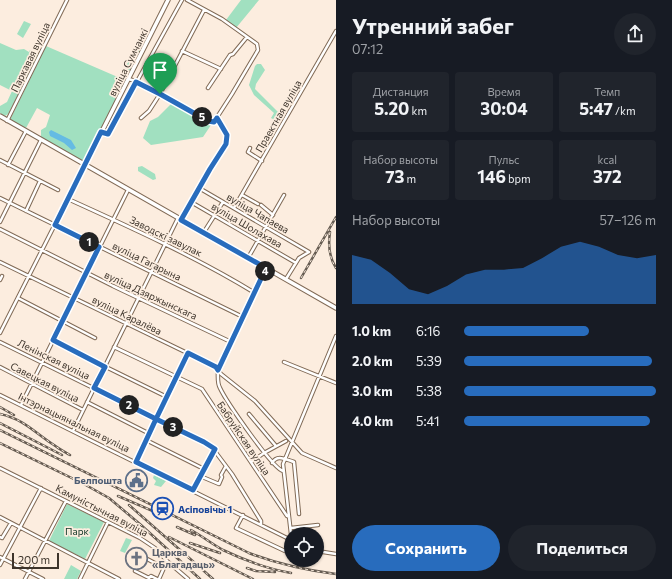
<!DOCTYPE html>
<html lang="ru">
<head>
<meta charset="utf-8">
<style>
	body { margin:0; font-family:Commissioner,sans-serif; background:#20242c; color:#f1f3f6; height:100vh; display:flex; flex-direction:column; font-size:15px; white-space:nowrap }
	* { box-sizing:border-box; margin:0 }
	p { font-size:13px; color:#9ea1a6 }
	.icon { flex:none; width:22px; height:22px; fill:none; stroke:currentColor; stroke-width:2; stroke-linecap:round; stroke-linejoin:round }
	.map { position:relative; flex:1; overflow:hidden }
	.panel { display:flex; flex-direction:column; background:#171b24; width:336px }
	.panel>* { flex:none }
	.fabs { position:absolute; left:284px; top:527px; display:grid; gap:8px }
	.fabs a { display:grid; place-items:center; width:40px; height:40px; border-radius:50%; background:#171b24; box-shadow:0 1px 3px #0004; font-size:20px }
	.scale { position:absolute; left:12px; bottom:10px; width:47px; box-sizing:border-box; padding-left:4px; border:2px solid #3d342b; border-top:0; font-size:11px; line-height:14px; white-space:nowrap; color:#3d342b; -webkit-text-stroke:3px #fceddf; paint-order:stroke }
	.pin { position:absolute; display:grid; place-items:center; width:34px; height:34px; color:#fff; margin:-41px -17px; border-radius:50% 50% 50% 0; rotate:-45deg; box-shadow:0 0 4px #0007 }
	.pin .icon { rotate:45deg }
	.km { position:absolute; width:20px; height:20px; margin:-10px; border-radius:50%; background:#222; color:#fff; font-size:11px; line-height:20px; text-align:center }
	.round { display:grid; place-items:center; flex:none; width:42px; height:42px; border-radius:21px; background:#20242c }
	.headline { display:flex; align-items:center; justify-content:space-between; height:68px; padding:0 16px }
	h1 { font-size:22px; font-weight:700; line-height:30px }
	.stats { display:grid; grid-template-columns:repeat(3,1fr); gap:6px; height:68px; padding:4px 16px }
	.stats div { display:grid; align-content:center; border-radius:4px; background:#20242c; text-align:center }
	.stats b { font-size:17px; font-weight:700 }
	.stats small { font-size:11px; font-weight:400 }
	.stats p { font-size:11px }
	.chart { height:112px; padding:8px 16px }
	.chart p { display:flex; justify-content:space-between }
	.chart svg { width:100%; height:72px; margin-top:4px; fill:#286cbd; opacity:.7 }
	.primary-button { display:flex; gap:8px; margin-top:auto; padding:8px 16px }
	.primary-button a { flex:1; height:46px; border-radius:24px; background:#286cbd; color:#fff; font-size:16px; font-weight:700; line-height:46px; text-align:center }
	.primary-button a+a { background:#20242c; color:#f1f3f6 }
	ul { padding:0 16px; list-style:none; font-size:13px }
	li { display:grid; grid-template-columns:64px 48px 1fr; align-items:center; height:30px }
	li i { height:10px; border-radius:5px; background:#286cbd }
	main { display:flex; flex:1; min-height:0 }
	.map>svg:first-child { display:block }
	.green { fill:#a1e0c0 }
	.water { fill:#65bbe3 }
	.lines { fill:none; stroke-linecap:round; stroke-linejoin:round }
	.minor-casing { stroke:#806a56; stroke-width:4.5 }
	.major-casing { stroke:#806a56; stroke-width:5.5 }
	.minor { stroke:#fff; stroke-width:2.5 }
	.major { stroke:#fff; stroke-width:3.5 }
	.rail-casing { stroke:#655b51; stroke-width:2.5 }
	.rail { stroke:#fceddf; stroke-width:1; stroke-dasharray:3; stroke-linecap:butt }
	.route-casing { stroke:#fff; stroke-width:8 }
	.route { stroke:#286cbd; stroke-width:5 }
	.labels { text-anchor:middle; stroke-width:3.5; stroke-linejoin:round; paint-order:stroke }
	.street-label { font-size:10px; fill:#3d342b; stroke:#fceddf }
	.service-label { font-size:10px; font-weight:bold; fill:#4e5e75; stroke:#fceddf; text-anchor:end }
	.transit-label { font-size:10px; font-weight:bold; fill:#164399; stroke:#fceddf; text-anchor:start }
	.park-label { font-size:10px; fill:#103626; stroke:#fceddf }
	.worship-label { font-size:10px; font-weight:bold; fill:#5b616d; stroke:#fceddf; text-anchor:start }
</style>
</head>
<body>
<main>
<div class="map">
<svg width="336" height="579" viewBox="0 0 336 579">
	<rect width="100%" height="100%" fill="#fceddf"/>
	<!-- green -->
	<path class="green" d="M241,0H259L236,28L226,20Z
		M24,21L31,24L23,38L17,34Z
		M141,37L146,40L86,159L83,161L80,160L41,138V130L46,127L50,115L37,108L26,128L10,120L46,46L120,78Z
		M0,43L16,50L24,49L29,52L30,50L39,54L8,114L5,116L0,113V106L7,102L12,91L0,85Z
		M257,64H261L265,70L256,84L255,89L278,112V118L275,120L271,118L274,113L254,95L249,85L255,66Z
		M174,101L211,125L203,137L151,145L143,138L150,121L158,117Z
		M142,166L155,174L156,179L153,180L138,171V167Z
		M154,475L166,481L161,487L154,485L156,481L153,478Z
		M67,504L104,522L85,559L49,541Z
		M126,538L132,540L125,553L120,551Z
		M71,565L81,571L77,579H64Z"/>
	<!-- water -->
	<path class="water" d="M51,130L71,140L76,148L72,150L64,143L50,136L49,132Z"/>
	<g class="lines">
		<defs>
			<path id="minor" d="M182,51L221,69
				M128,79L136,81L160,94L204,10
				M208,88L230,55L233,54L247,37
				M141,118L149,111L160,94L208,121L214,122L232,94L258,50L257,44L222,19L187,0
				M7,121L67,0
				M102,132L108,134L182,0
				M250,148L248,152L262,161
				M0,160L58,190
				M8,165L26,131
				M199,188L309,252
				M242,195L258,204
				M0,198L243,317
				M68,199C132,228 196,257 255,293
				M191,202L296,263
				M261,205L273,215
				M234,208L336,31
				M26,211L40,181
				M181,220L210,169L226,144L227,135L217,118
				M0,222L41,140
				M0,229L113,286L231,342
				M204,232L223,202
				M248,258L284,195
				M0,262L216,367L221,374L255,401L302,453L336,468
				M266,268L218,370C218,376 217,383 220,388C226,401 272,468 283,471
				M286,279L299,258L309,252
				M0,280L2,276
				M18,298L95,338
				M0,333L85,165
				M53,341L167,397
				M0,342L211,446L232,474L261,521V524
				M114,347L202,389L287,516L289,517
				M284,362L336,383
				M0,367L83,410
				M0,395L291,540
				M87,402L150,434
				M21,405L128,190
				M249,414L276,446
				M73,431L178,218
				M146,440L204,469
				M136,462L188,353
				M251,462L264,453L286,441
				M272,463C277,454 285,459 294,462L299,514
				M0,468L140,538L155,548L167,561L188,579
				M200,476L219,484L222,477L221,475L226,466
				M193,490L215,449
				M243,515L236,528L285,551H289L291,550
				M0,517L119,579
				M291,528L318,525
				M291,534L283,464L336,336
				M0,537L2,538L11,523
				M317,551L336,554
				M136,553L164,568
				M0,557L43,579
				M0,565L41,488
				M135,571L149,578L151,576L157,579
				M25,579L66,501
				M80,579L108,522
				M159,579L167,561"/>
			<path id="major" d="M0,116L336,308
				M85,165L168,0"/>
		</defs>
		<!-- minor casing -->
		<use href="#minor" class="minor-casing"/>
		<!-- major casing -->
		<use href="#major" class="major-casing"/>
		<!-- minor -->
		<use href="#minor" class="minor"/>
		<!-- major -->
		<use href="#major" class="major"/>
		<defs>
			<path id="rail" d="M330,232C328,245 329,257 336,268
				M301,278L336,217
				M0,407L14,415
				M0,414C24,419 35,433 54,445C59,449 65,452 70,455
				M0,423L62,455
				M0,430L249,553C278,564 305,570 336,574
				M0,443L84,484L109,498L141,525L200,579
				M118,496L155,512
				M129,505L213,579
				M177,527L195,535
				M191,530C202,536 212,544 223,550C244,560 268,569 291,573
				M169,537L253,579
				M190,543L220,553
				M247,568L256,571L275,572"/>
		</defs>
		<!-- rail casing -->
		<use href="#rail" class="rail-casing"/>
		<!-- rail -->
		<use href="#rail" class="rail"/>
	</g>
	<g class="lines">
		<defs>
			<path id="route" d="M160,94L136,82L108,134L101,132L55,225L99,247L53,340L105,367L94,388L156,419L136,462L193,490L215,449L204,442L156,419L188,353L216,367L218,370L266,268L181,220L210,169L226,144L227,135L217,118L214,122L208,121L160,94"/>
		</defs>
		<!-- route casing -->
		<use href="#route" class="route-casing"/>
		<!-- route -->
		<use href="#route" class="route"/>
	</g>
	<!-- icons -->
	<defs>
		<symbol id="civic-ring" viewBox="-11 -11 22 22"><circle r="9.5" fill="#fceddf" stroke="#5c6f8a" stroke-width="1.5"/><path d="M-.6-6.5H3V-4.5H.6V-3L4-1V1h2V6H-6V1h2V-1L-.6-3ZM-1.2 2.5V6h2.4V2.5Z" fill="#5c6f8a"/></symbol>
		<symbol id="station-ring" viewBox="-11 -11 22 22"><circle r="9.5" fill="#fceddf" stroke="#1a4fb4" stroke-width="1.5"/><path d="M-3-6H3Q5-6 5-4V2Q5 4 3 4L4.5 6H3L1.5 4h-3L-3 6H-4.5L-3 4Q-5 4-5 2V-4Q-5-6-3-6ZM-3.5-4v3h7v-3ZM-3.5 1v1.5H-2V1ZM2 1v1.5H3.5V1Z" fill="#1a4fb4"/></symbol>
		<symbol id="church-ring" viewBox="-11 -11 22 22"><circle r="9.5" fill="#fceddf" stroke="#6b7280" stroke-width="1.5"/><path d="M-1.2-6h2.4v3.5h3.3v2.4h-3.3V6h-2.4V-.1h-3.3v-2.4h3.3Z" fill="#6b7280"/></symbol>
	</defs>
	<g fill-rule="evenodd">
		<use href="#civic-ring" x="124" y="468" width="25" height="25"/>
		<use href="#station-ring" x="150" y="496" width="25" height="25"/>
		<use href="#church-ring" x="124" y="546" width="25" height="25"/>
	</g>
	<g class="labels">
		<!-- street labels -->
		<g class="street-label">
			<text transform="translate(30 57) rotate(-64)" y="4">Паркавая вуліца</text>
			<text transform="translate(128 62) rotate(-63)" y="4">вуліца Сумчанкі</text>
			<text transform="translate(278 116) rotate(-60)" y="4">Праектная вуліца</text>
			<text transform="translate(258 213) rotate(30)" y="4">вуліца Чапаева</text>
			<text transform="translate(247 225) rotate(30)" y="4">вуліца Шолахава</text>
			<text transform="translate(166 236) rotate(26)" y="4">Заводскі завулак</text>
			<text transform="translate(147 261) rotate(26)" y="4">вуліца Гагарына</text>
			<text transform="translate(151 295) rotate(25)" y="4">вуліца Дзяржынскага</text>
			<text transform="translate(127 315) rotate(26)" y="4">вуліца Каралёва</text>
			<text transform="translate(54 359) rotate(26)" y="4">Ленінская вуліца</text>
			<text transform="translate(45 382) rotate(27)" y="4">Савецкая вуліца</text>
			<text transform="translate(74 422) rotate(26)" y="4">Інтэрнацыянальная вуліца</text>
			<text transform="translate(244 438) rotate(56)" y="4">Бабруйская вуліца</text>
			<text transform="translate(102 510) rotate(27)" y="4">Камуністычная вуліца</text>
		</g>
		<!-- service labels -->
		<g class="service-label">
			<text x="122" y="484">Белпошта</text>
		</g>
		<!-- transit labels -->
		<g class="transit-label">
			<text x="178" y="513">Асіповічы 1</text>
		</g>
		<!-- park labels -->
		<g class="park-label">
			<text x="77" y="535">Парк</text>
		</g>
		<!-- worship labels -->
		<g class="worship-label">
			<text x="152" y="556">Царква<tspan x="152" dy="12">«Благадаць»</tspan></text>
		</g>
	</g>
</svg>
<div class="fabs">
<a><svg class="icon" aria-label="locate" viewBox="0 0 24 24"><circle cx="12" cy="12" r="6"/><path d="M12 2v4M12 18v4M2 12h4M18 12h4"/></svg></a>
</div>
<div class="scale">200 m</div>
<div class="pin" style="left:160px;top:94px;background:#1e9e55"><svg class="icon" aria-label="arrive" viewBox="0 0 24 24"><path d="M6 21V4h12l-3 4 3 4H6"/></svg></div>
<b class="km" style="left:89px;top:242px">1</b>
<b class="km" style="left:129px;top:405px">2</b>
<b class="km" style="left:173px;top:427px">3</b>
<b class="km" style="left:265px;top:271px">4</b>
<b class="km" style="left:202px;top:117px">5</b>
</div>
<section class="panel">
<div class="headline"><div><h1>Утренний забег</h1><p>07:12</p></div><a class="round"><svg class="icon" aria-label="share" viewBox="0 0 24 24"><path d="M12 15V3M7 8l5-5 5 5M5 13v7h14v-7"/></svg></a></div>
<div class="stats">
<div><p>Дистанция</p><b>5.20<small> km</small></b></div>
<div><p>Время</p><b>30:04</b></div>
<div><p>Темп</p><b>5:47<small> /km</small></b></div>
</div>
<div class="stats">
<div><p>Набор высоты</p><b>73<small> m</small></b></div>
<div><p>Пульс</p><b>146<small> bpm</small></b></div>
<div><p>kcal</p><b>372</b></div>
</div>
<div class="chart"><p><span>Набор высоты</span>57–126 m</p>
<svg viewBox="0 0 160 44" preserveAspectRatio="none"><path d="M0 44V14L10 17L20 25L30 35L40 38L50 33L60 26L70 23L80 23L90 22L100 16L110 9L120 6L130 9L140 14L150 16L160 14V44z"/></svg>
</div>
<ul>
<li><b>1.0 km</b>6:16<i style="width:65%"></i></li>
<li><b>2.0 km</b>5:39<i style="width:98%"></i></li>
<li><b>3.0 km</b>5:38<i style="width:100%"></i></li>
<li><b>4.0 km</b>5:41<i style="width:97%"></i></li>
</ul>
<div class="primary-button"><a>Сохранить</a><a>Поделиться</a></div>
</section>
</main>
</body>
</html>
